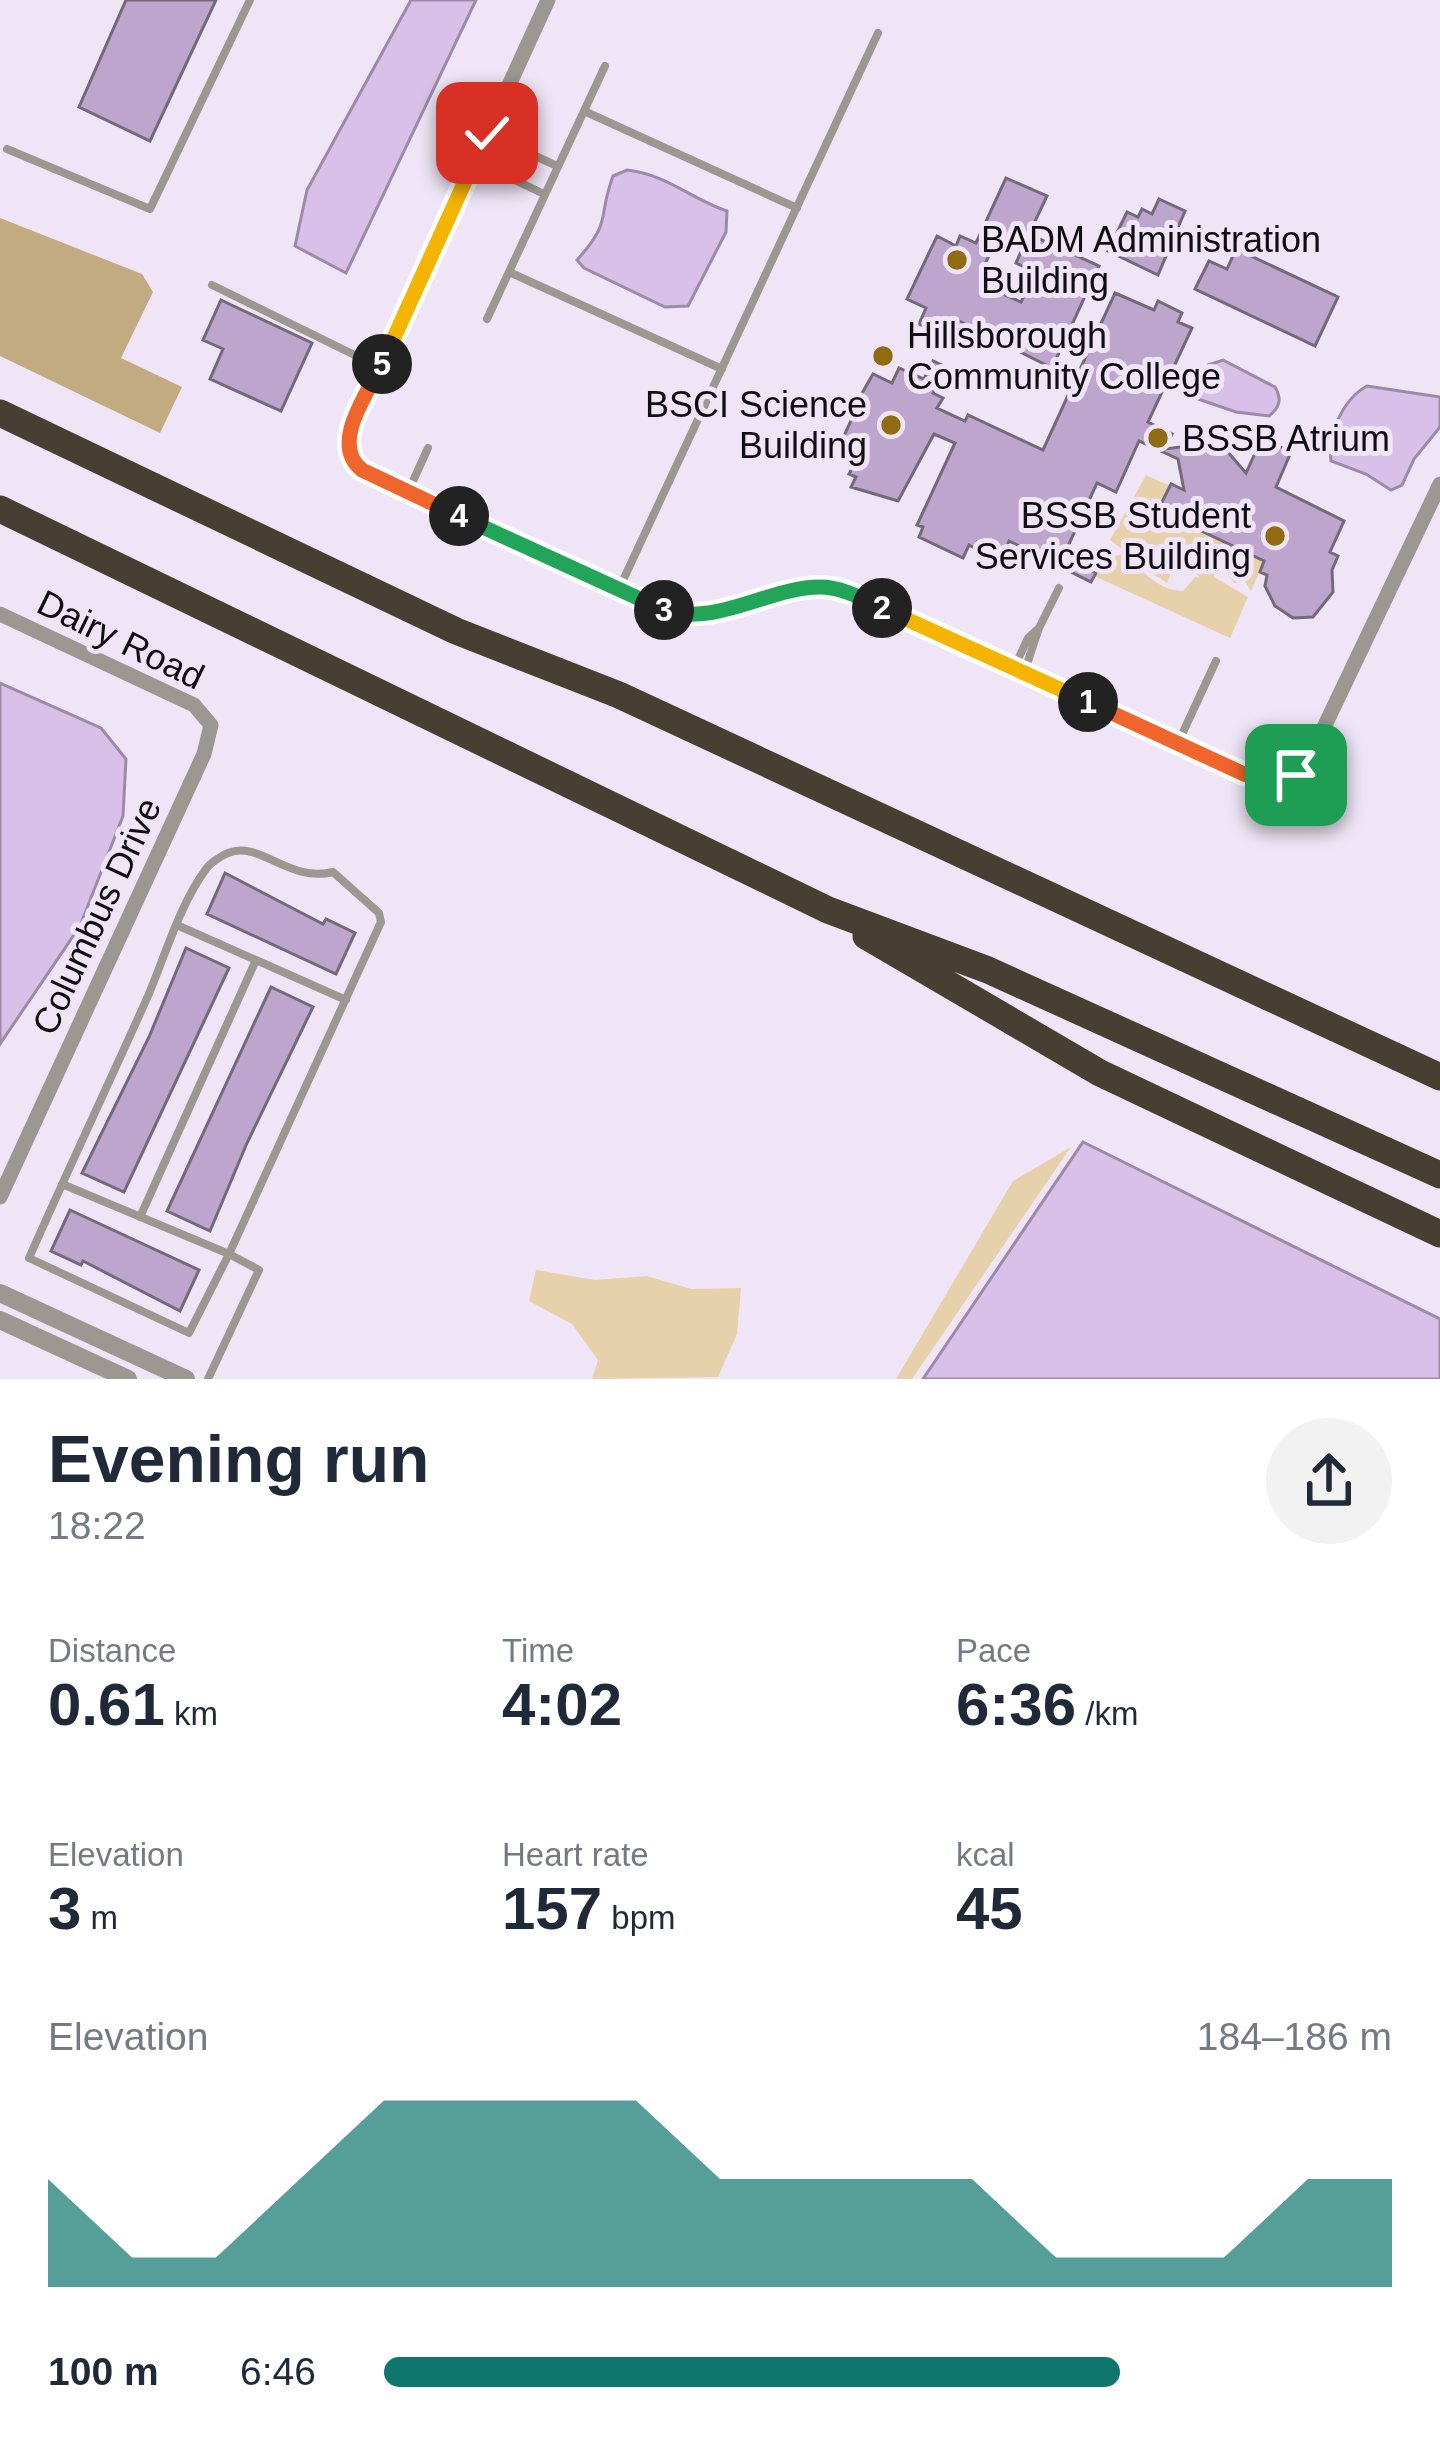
<!DOCTYPE html>
<html lang="en">
<head>
<meta charset="utf-8">
<style>
	body { margin:0; font-family:Arial,sans-serif; background:#f2f2f3; color:#1f2937; height:100vh; display:flex; flex-direction:column; font-size:45px; white-space:nowrap }
	* { box-sizing:border-box; margin:0 }
	p { font-size:39px; color:#747a83 }
	.icon { flex:none; width:66px; height:66px; fill:none; stroke:currentColor; stroke-width:2; stroke-linecap:round; stroke-linejoin:round }
	.map { position:relative; height:1379px; overflow:hidden }
	.details { display:flex; flex-direction:column; background:#fff; flex:1 }
	.details>* { flex:none }
	.pin { position:absolute; display:grid; place-items:center; width:102px; height:102px; color:#fff; margin:-51px; border-radius:24px; box-shadow:0 6px 18px #0006 }
	.km { position:absolute; width:60px; height:60px; margin:-30px; border-radius:50%; background:#222; color:#fff; font-size:33px; line-height:60px; text-align:center }
	.round { display:grid; place-items:center; flex:none; width:126px; height:126px; border-radius:63px; background:#f2f2f3 }
	.headline { display:flex; align-items:center; justify-content:space-between; height:204px; padding:0 48px }
	h1 { font-size:66px; font-weight:700; line-height:90px }
	.stats { display:grid; grid-template-columns:repeat(3,1fr); gap:18px; height:204px; padding:12px 48px }
	.stats div { display:grid; align-content:center }
	.stats b { font-size:60px; font-weight:700 }
	.stats small { font-size:33px; font-weight:400 }
	.stats p { font-size:33px }
	.chart { height:336px; padding:24px 48px }
	.chart p { display:flex; justify-content:space-between }
	.chart svg { width:100%; height:216px; margin-top:12px; fill:#0f766e; opacity:.7 }
	ul { padding:0 48px; list-style:none; font-size:39px }
	li { display:grid; grid-template-columns:192px 144px 1fr; align-items:center; height:90px }
	li i { height:30px; border-radius:15px; background:#0f766e }
	.map>svg:first-child { display:block }
	.green { fill:#e7d1aa }
	.forest { fill:#c3ab81 }
	.water { fill:#d8c0e9; stroke:#9c8aa8; stroke-width:3 }
	.building { fill:#bda5cd; stroke:#726a78; stroke-width:3; fill-rule:evenodd }
	.lines { fill:none; stroke-linecap:round; stroke-linejoin:round }
	.service { stroke:#9c9891; stroke-width:8 }
	.minor { stroke:#9c9891; stroke-width:15 }
	.tertiary { stroke:#9c9891; stroke-width:18 }
	.motorway { stroke:#473f32; stroke-width:27 }
	.split-1-casing { stroke:#fff; stroke-width:24 }
	.split-2-casing { stroke:#fff; stroke-width:24 }
	.split-3-casing { stroke:#fff; stroke-width:24 }
	.split-4-casing { stroke:#fff; stroke-width:24 }
	.split-5-casing { stroke:#fff; stroke-width:24 }
	.split-6-casing { stroke:#fff; stroke-width:24 }
	.split-1 { stroke:#f0652b; stroke-width:15 }
	.split-2 { stroke:#f5b400; stroke-width:15 }
	.split-3 { stroke:#22a559; stroke-width:15 }
	.split-4 { stroke:#22a559; stroke-width:15 }
	.split-5 { stroke:#f0652b; stroke-width:15 }
	.split-6 { stroke:#f5b400; stroke-width:15 }
	.poi-dot { fill:#916b12; stroke:#efe5f6; stroke-width:4.5 }
	.labels { text-anchor:middle; stroke-width:10; stroke-linejoin:round; paint-order:stroke }
	.poi-label { font-size:36px; fill:#100d12; stroke:#efe5f6; text-anchor:start }
	.street-label { font-size:36px; fill:#100d12; stroke:#efe5f6 }
</style>
</head>
<body>
<div class="map">
<svg width="1440" height="1379" viewBox="0 0 1440 1379">
	<rect width="100%" height="100%" fill="#efe5f6"/>
	<!-- green -->
	<path class="green" d="M1146,475L1170,486L1159,511L1264,561L1251,591L1245,581L1234,583C1221,564 1205,543 1180,550L1167,583L1150,572L1147,561L1140,562L1110,540Z
		M1108,545L1114,556L1124,554C1144,571 1156,590 1183,591L1195,577L1200,578L1196,573L1201,557L1214,566V577L1248,597L1230,638L1092,575Z
		M1071,1147L912,1379H896L1013,1181Z
		M536,1270L595,1280L647,1276L691,1289L741,1288L737,1334L718,1377L592,1379L598,1360L572,1324L529,1301Z"/>
	<!-- forest -->
	<path class="forest" d="M0,218L142,274L153,292L121,358L182,387L160,433L0,356Z"/>
	<!-- water -->
	<path class="water" d="M411,0H476L346,273L295,246L307,190Z
		M627,170C666,174 693,200 727,211L726,232L688,306L665,307L584,268L577,260C613,220 597,219 613,176Z
		M1223,360L1275,387C1282,399 1280,407 1269,416L1236,412L1198,399L1208,365Z
		M1367,386L1440,397V427L1414,459L1402,485L1391,490L1366,474L1331,461C1328,434 1342,400 1367,386Z
		M0,683L101,728L126,759L123,816L80,926L0,1044Z
		M1083,1142L1440,1319V1379H923Z"/>
	<!-- building -->
	<path class="building" d="M126,0H216L150,141L79,107Z
		M1006,178L1047,196L1029,234L1099,266L1052,368L959,321L951,339L919,324L926,308L907,299L937,236L956,246L960,236L976,243ZM999,235L1023,247L1016,263L1035,272L1021,302L996,291L1000,282L981,272Z
		M1159,199L1185,211L1158,275L1108,251L1127,212L1138,217L1142,209L1152,214Z
		M1236,249L1338,297L1315,346L1195,289L1209,261L1227,269Z
		M1115,293L1154,310L1158,301L1182,313L1178,322L1192,328L1148,422L1172,434L1165,449L1212,443L1226,450L1246,473L1262,438L1291,452L1276,487L1344,521L1330,552L1338,556L1332,570L1333,592L1313,617L1293,618L1275,606L1265,586L1267,575L1260,572L1264,561L1158,510L1171,484L1184,490L1178,459L1139,441L1116,492L1097,483L1063,557L1096,573L1091,582L1009,541L1004,554L977,542L974,548L969,545L963,558L919,537L923,527L917,525L955,443L934,434L898,501L851,487L856,477L849,474L859,455L852,452L856,443L843,438L855,412L852,411L873,374L892,383L899,368L924,379L933,361L946,367L933,393L943,398L937,408L965,421L968,415L1043,450Z
		M221,300L312,343L281,411L210,379L223,349L203,340Z
		M225,873L323,924L326,919L355,933L336,974L207,914Z
		M186,948L229,968L124,1192L82,1173L149,1037Z
		M271,987L313,1007L247,1143L210,1231L167,1211Z
		M70,1210L199,1270L180,1311L83,1261L81,1265L51,1251Z"/>
	<g class="lines">
		<!-- service -->
		<path class="service" d="M584,111L797,208
			M488,134L557,166
			M7,149L150,209L250,0
			M475,161L544,194
			M509,272L722,369
			M212,285L379,367
			M487,319L605,66
			M347,439L351,457L362,469L646,605C720,628 777,578 847,592L1243,774
			M408,492L428,448
			M618,591L878,33
			M1039,628L1059,588
			M1014,668L1028,638L1039,628L1024,673
			M1178,743L1216,661
			M179,926L256,960
			M62,1184L229,1254L381,922L379,913L333,872C288,883 260,840 228,853C221,856 210,863 206,869C180,904 165,956 148,996C109,1083 68,1170 29,1258L189,1333L229,1254L259,1270L208,1379
			M140,1217L256,960L346,1000"/>
		<!-- minor -->
		<path class="minor" d="M347,439L548,0
			M0,614L194,705L211,725L204,754L0,1197
			M1244,774L1283,781L1307,763L1440,484"/>
		<!-- tertiary -->
		<path class="tertiary" d="M0,1293L186,1379
			M0,1320L128,1379"/>
		<!-- motorway -->
		<path class="motorway" d="M0,413L456,631L619,695L1440,1077
			M0,509L828,910L988,970L1440,1175
			M866,936L1100,1073L1440,1234"/>
	</g>
	<g class="lines">
		<defs>
			<path id="split-1" d="M1088,702L1244,774L1268,781L1296,775"/>
			<path id="split-2" d="M882,608L1088,702"/>
			<path id="split-3" d="M664,610C717,627 769,587 820,587C842,587 863,599 882,608"/>
			<path id="split-4" d="M459,516L664,610"/>
			<path id="split-5" d="M382,364C368,393 329,444 362,470L459,516"/>
			<path id="split-6" d="M382,364L487,133"/>
		</defs>
		<!-- split-1 casing -->
		<use href="#split-1" class="split-1-casing"/>
		<!-- split-2 casing -->
		<use href="#split-2" class="split-2-casing"/>
		<!-- split-3 casing -->
		<use href="#split-3" class="split-3-casing"/>
		<!-- split-4 casing -->
		<use href="#split-4" class="split-4-casing"/>
		<!-- split-5 casing -->
		<use href="#split-5" class="split-5-casing"/>
		<!-- split-6 casing -->
		<use href="#split-6" class="split-6-casing"/>
		<!-- split-1 -->
		<use href="#split-1" class="split-1"/>
		<!-- split-2 -->
		<use href="#split-2" class="split-2"/>
		<!-- split-3 -->
		<use href="#split-3" class="split-3"/>
		<!-- split-4 -->
		<use href="#split-4" class="split-4"/>
		<!-- split-5 -->
		<use href="#split-5" class="split-5"/>
		<!-- split-6 -->
		<use href="#split-6" class="split-6"/>
	</g>
	<!-- markers -->
	<g class="poi-dot">
		<circle cx="957" cy="260" r="12"/>
		<circle cx="883" cy="356" r="12"/>
		<circle cx="891" cy="425" r="12"/>
		<circle cx="1158" cy="438" r="12"/>
		<circle cx="1275" cy="536" r="12"/>
	</g>
	<g class="labels">
		<!-- poi labels -->
		<g class="poi-label">
			<text x="981" y="252">BADM Administration<tspan x="981" dy="41">Building</tspan></text>
			<text x="907" y="348">Hillsborough<tspan x="907" dy="41">Community College</tspan></text>
			<text x="867" y="417" text-anchor="end">BSCI Science<tspan x="867" dy="41">Building</tspan></text>
			<text x="1182" y="451">BSSB Atrium</text>
			<text x="1251" y="528" text-anchor="end">BSSB Student<tspan x="1251" dy="41">Services Building</tspan></text>
		</g>
		<!-- street labels -->
		<g class="street-label">
			<text transform="translate(121 639) rotate(26)" y="13">Dairy Road</text>
			<text transform="translate(96 916) rotate(-65)" y="13">Columbus Drive</text>
		</g>
	</g>
</svg>
<div class="pin" style="left:1296px;top:775px;background:#1e9e55"><svg class="icon" aria-label="arrive" viewBox="0 0 24 24"><path d="M6 21V4h12l-3 4 3 4H6"/></svg></div>
<div class="pin" style="left:487px;top:133px;background:#d93025"><svg class="icon" aria-label="check" viewBox="0 0 24 24"><path d="M5 12l5 5 9-10"/></svg></div>
<b class="km" style="left:1088px;top:702px">1</b>
<b class="km" style="left:882px;top:608px">2</b>
<b class="km" style="left:664px;top:610px">3</b>
<b class="km" style="left:459px;top:516px">4</b>
<b class="km" style="left:382px;top:364px">5</b>
</div>
<section class="details">
<div class="headline"><div><h1>Evening run</h1><p>18:22</p></div><a class="round"><svg class="icon" aria-label="share" viewBox="0 0 24 24"><path d="M12 15V3M7 8l5-5 5 5M5 13v7h14v-7"/></svg></a></div>
<div class="stats">
<div><p>Distance</p><b>0.61<small> km</small></b></div>
<div><p>Time</p><b>4:02</b></div>
<div><p>Pace</p><b>6:36<small> /km</small></b></div>
</div>
<div class="stats">
<div><p>Elevation</p><b>3<small> m</small></b></div>
<div><p>Heart rate</p><b>157<small> bpm</small></b></div>
<div><p>kcal</p><b>45</b></div>
</div>
<div class="chart"><p><span>Elevation</span>184–186 m</p>
<svg viewBox="0 0 160 44" preserveAspectRatio="none"><path d="M0 44V22L10 38L20 38L30 22L40 6L50 6L60 6L70 6L80 22L90 22L100 22L110 22L120 38L130 38L140 38L150 22L160 22V44z"/></svg>
</div>
<ul>
<li><b>100 m</b>6:46<i style="width:73%"></i></li>
</ul>
</section>
</body>
</html>
